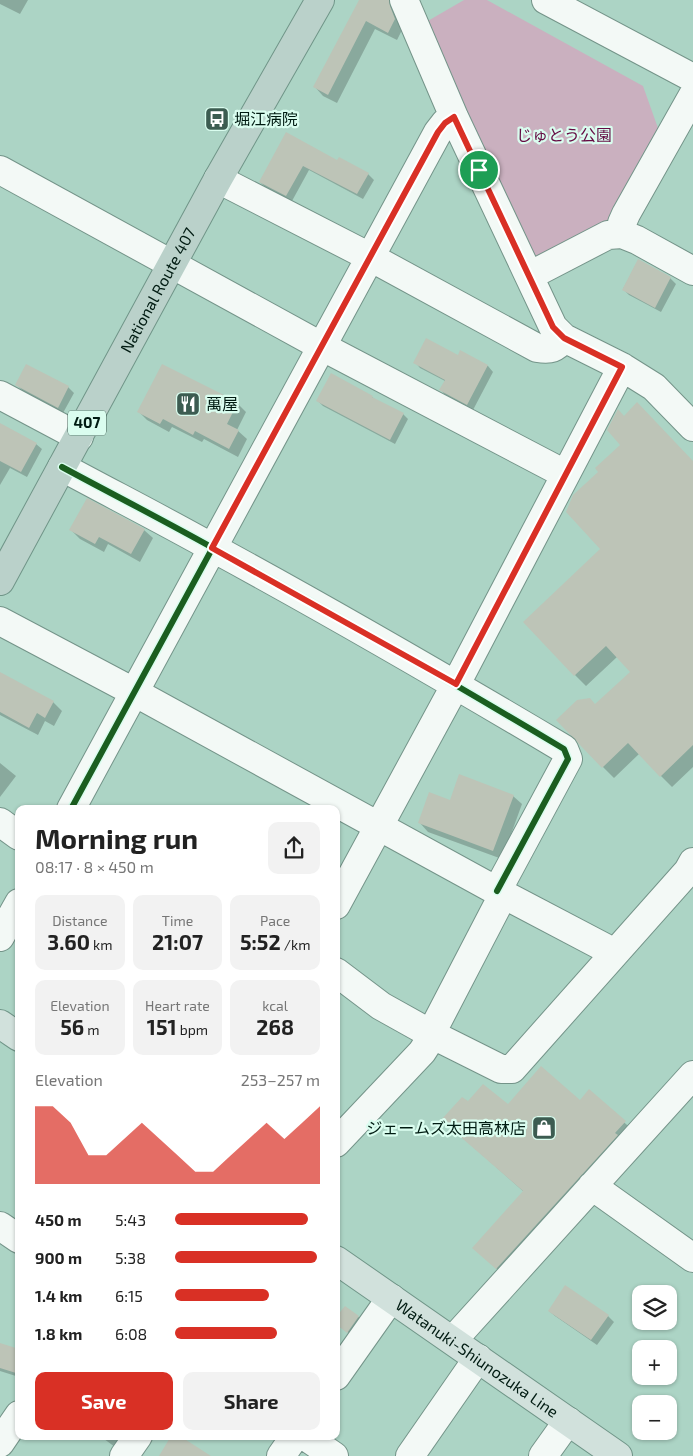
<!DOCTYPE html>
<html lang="en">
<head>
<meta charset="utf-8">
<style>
	body { margin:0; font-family:"Exo 2","Noto Sans JP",sans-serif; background:#f2f2f2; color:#222; height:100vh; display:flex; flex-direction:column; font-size:19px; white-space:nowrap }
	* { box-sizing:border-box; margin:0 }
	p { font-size:16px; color:#767676 }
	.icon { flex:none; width:28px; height:28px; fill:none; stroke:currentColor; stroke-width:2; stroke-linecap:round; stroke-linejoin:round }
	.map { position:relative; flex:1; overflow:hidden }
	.side { position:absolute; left:15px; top:805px; width:325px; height:635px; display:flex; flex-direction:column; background:#fff; border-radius:10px; box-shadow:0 1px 4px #0004 }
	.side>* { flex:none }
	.fabs { position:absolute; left:632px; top:1285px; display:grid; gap:10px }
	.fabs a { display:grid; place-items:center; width:45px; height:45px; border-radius:10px; background:#fff; box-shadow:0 1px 4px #0004; font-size:25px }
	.pin { position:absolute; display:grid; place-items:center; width:42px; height:42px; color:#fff; margin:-21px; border:2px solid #fff; border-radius:50%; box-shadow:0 1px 5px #0007 }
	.round { display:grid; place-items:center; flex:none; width:52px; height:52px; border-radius:10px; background:#f2f2f2 }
	.head { display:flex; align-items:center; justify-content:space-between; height:85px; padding:0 20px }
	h1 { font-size:28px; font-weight:700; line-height:38px }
	.figures { display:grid; grid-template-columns:repeat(3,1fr); gap:8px; height:85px; padding:5px 20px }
	.figures div { display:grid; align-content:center; border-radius:10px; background:#f2f2f2; text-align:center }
	.figures b { font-size:21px; font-weight:700 }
	.figures small { font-size:14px; font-weight:400 }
	.figures p { font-size:14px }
	.chart { height:140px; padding:10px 20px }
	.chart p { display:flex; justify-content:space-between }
	.chart svg { width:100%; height:90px; margin-top:5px; fill:#d93025; opacity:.7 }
	.button { display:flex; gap:10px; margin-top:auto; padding:10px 20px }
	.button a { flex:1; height:58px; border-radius:10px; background:#d93025; color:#fff; font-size:20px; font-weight:700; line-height:58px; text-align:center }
	.button a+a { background:#f2f2f2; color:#222 }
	ul { padding:0 20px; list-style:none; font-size:16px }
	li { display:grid; grid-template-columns:80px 60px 1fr; align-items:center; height:38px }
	li i { height:12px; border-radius:6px; background:#d93025 }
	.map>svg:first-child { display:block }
	.green { fill:#cab0bf }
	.shadow { fill:#0003 }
	.building { fill:#bdc4b7 }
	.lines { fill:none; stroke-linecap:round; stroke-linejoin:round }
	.minor-casing { stroke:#749489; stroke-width:30 }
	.major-casing { stroke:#709588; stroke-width:30 }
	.highway-casing { stroke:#709588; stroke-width:30 }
	.minor { stroke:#f3f9f6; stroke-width:28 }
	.major { stroke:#d1e1dc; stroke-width:28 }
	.highway { stroke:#bad1ca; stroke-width:28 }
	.cycleway-casing { stroke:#dafdef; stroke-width:9 }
	.cycleway { stroke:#1b5e20; stroke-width:6 }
	.route-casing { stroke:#fff; stroke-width:10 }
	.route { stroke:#d93025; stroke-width:6 }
	.labels { text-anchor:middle; stroke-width:4.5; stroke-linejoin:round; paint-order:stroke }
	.shield { fill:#dafdef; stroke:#415f54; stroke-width:1 }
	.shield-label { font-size:15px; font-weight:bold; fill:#001b12 }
	.poi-label { font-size:16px; fill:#001b12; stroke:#dafdef; text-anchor:start }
	.park-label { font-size:16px; fill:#650b43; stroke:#dafdef }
	.street-label { font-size:16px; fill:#001b12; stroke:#dafdef }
</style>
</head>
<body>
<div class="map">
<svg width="693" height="1456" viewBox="0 0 693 1456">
	<rect width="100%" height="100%" fill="#acd4c5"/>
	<!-- green -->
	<path class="green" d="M464,0H487L643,86L659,131L605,226L538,259L529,256L426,22Z"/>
	<!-- shadow -->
	<path class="shadow" d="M0,0H28L20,14L0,4Z
		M360,0H396L403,28L397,40L375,29L337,103L323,96L315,87Z
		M286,134L338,162L368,174L374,180L363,199L309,170L292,201L266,188L260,182Z
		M638,261L670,278L676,284L661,312L629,295L623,289Z
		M461,352L488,366L493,372L473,410L446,396L441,390L445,381L420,368L415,362L458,357Z
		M332,375L372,397L377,401L403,414L408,419L395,444L323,406L318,401Z
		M17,385L68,387L74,393L63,413L23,391Z
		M237,403L246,412L237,430L247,439L238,457L204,439L202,442L172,427L169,432L147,420L139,412Z
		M624,417L693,462V767L672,787L639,754L614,778L603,767L596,705L632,672L617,657L586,686L575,675L602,550L599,473L622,445Z
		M0,424L36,444L42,449L27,477L10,468L0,485Z
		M71,530H144L153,538L140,562L108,544L104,552L80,539Z
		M0,674L53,702L62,711L54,726L45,721L38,735L0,715Z
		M0,763L16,776L0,797Z
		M513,796L522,804L502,859L428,832L420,823Z
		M589,1091L636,1133L508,1279L485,1258L524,1192L443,1120L468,1103L508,1106L580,1102Z
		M345,1307L361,1319L350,1334L336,1324Z
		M549,1311L608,1316L614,1322L597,1345L555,1316Z
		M0,1344L19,1350V1377L0,1371Z
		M100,1436H122L115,1447Z"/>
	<!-- building -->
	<path class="building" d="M359,0H389L390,6L395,19L388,33L366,21L328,95L313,87Z
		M286,132L337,160L339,157L369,173L357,194L303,166L286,196L259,182Z
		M638,259L671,277L655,308L622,290Z
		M426,338L458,355L460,350L488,365L467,405L439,390L445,380L413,363Z
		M26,364L69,386L58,408L15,385Z
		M162,364L238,402L227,424L239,430L229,449L195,431L193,435L163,419L160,424L137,412Z
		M331,373L373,396L372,397L404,413L390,440L316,401Z
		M637,402L693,461V745L660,777L628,743L602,768L556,720L577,700L590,698L595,704L630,672L606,646L574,676L523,622L600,549L566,512L573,495L598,472L595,468L620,445L607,430L618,409L624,416Z
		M0,423L37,443L21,472L0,461Z
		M87,498L145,529L131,554L99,537L95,544L69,530Z
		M0,672L54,701L45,718L37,713L29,728L0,712Z
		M459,774L514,795L493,851L418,823L429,792L450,800Z
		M541,1066L580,1100L589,1089L626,1121L615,1133L618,1135L496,1269L472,1248L523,1191L441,1120L462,1097L468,1101L483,1084L508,1104Z
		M565,1285L609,1315L591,1340L548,1311Z
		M345,1306L359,1316L347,1333L336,1324V1317Z
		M0,1343L19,1349V1364L16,1373L0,1368Z
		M171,1436H180L211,1456H159Z"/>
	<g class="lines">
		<defs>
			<path id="minor" d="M404,0L454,117L553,327L564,338L622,367L654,387L693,427
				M546,0L693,78
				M0,170L321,346L565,474
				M218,179L370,257L537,348C551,350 555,349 564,338
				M622,234V223L626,214L693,95
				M529,276L608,235L622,234L637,240L693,271
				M0,395L79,437
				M62,467C112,494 163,520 213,548C331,612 448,680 564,749L568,759L497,891
				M0,621L134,692L497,891L615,953
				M71,809L438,132L445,123L454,117
				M0,822L19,836
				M336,905L456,684L622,367
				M0,937L19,903
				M336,972L381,1006L433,1035L501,1069H512L688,871L693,862
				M336,1143L422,1052L433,1035L436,1024L503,895
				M592,1186L693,1258
				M0,1226L19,1239
				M453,1340L693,1075
				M336,1376L391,1298
				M305,1436L334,1456
				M0,1443L19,1415
				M124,1456L138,1436
				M281,1456L295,1436
				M410,1456L478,1358
				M543,1456L568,1421"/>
			<g id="major">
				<path d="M0,1024L19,1037"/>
				<path id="s1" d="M336,1260L618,1456"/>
			</g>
			<g id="highway">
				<path id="s2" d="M0,581L218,179L320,0"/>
			</g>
		</defs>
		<!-- minor casing -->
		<use href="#minor" class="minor-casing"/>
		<!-- major casing -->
		<use href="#major" class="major-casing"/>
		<!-- highway casing -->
		<use href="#highway" class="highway-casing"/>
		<!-- minor -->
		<use href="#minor" class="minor"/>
		<!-- major -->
		<use href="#major" class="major"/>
		<!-- highway -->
		<use href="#highway" class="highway"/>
		<defs>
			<path id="cycleway" d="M62,467C112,494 163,520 213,548C331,612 448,680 564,749L568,759L497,891
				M71,809L438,132L445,123L454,117"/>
		</defs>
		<!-- cycleway casing -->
		<use href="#cycleway" class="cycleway-casing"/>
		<!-- cycleway -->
		<use href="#cycleway" class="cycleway"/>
	</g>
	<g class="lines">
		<defs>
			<path id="route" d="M454,117L553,327L564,338L622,367L456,684L212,548L438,132L445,123Z"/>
		</defs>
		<!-- route casing -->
		<use href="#route" class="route-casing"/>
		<!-- route -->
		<use href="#route" class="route"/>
	</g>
	<!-- icons -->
	<defs>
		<symbol id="bus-square" viewBox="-11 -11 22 22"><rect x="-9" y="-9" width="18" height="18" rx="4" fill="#3c5c51" stroke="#dafdef"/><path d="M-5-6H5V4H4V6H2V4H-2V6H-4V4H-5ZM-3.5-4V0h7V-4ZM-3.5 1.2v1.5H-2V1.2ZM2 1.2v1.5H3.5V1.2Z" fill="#fff"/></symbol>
		<symbol id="restaurant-square" viewBox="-11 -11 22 22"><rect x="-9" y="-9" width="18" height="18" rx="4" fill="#3c5c51" stroke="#dafdef"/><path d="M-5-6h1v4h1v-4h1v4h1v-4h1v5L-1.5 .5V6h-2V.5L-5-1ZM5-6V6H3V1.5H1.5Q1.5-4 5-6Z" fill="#fff"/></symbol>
		<symbol id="shop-square" viewBox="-11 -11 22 22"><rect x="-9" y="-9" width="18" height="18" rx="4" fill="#3c5c51" stroke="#dafdef"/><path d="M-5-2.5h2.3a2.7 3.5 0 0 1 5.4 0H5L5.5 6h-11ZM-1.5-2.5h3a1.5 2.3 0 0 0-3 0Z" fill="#fff"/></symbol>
	</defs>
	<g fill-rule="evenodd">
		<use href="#bus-square" x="203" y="105" width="28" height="28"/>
		<use href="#restaurant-square" x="174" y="390" width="28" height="28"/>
		<use href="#shop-square" x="530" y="1114" width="28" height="28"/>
	</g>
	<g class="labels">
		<!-- shield labels -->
		<rect class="shield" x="68" y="410.5" width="38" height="25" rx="4"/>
		<g class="shield-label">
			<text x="87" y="428">407</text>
		</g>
		<!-- poi labels -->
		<g class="poi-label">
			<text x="234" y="125">堀江病院</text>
			<text x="206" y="410">萬屋</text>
			<text x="526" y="1134" text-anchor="end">ジェームズ太田高林店</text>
		</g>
		<!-- park labels -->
		<g class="park-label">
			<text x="564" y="141">じゅとう公園</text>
		</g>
		<!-- street labels -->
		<g class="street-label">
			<text dy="6" stroke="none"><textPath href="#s2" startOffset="331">National Route 407</textPath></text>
			<text dy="6" stroke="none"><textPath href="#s1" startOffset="172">Watanuki-Shiunozuka Line</textPath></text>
		</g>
	</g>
</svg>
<div class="fabs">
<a><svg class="icon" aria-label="layers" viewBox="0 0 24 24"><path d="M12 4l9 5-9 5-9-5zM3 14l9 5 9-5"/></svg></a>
<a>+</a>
<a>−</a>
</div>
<div class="pin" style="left:479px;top:170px;background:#1e9e55"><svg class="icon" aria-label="arrive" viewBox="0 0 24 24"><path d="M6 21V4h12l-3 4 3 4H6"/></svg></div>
<section class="side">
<div class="head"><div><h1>Morning run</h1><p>08:17 · 8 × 450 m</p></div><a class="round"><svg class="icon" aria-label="share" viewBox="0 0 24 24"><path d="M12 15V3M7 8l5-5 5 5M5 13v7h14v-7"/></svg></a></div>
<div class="figures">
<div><p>Distance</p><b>3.60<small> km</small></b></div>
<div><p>Time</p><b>21:07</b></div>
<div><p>Pace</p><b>5:52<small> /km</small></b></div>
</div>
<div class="figures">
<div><p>Elevation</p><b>56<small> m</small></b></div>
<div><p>Heart rate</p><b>151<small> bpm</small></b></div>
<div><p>kcal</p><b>268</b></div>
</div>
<div class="chart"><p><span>Elevation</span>253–257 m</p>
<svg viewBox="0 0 160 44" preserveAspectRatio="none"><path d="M0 44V6L10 6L20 14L30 30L40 30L50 22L60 14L70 22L80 30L90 38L100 38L110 30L120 22L130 14L140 22L150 14L160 6V44z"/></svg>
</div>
<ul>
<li><b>450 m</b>5:43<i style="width:92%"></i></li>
<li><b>900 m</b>5:38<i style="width:98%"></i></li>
<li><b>1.4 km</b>6:15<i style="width:65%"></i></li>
<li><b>1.8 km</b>6:08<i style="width:70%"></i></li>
</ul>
<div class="button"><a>Save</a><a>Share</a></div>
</section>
</div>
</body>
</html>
